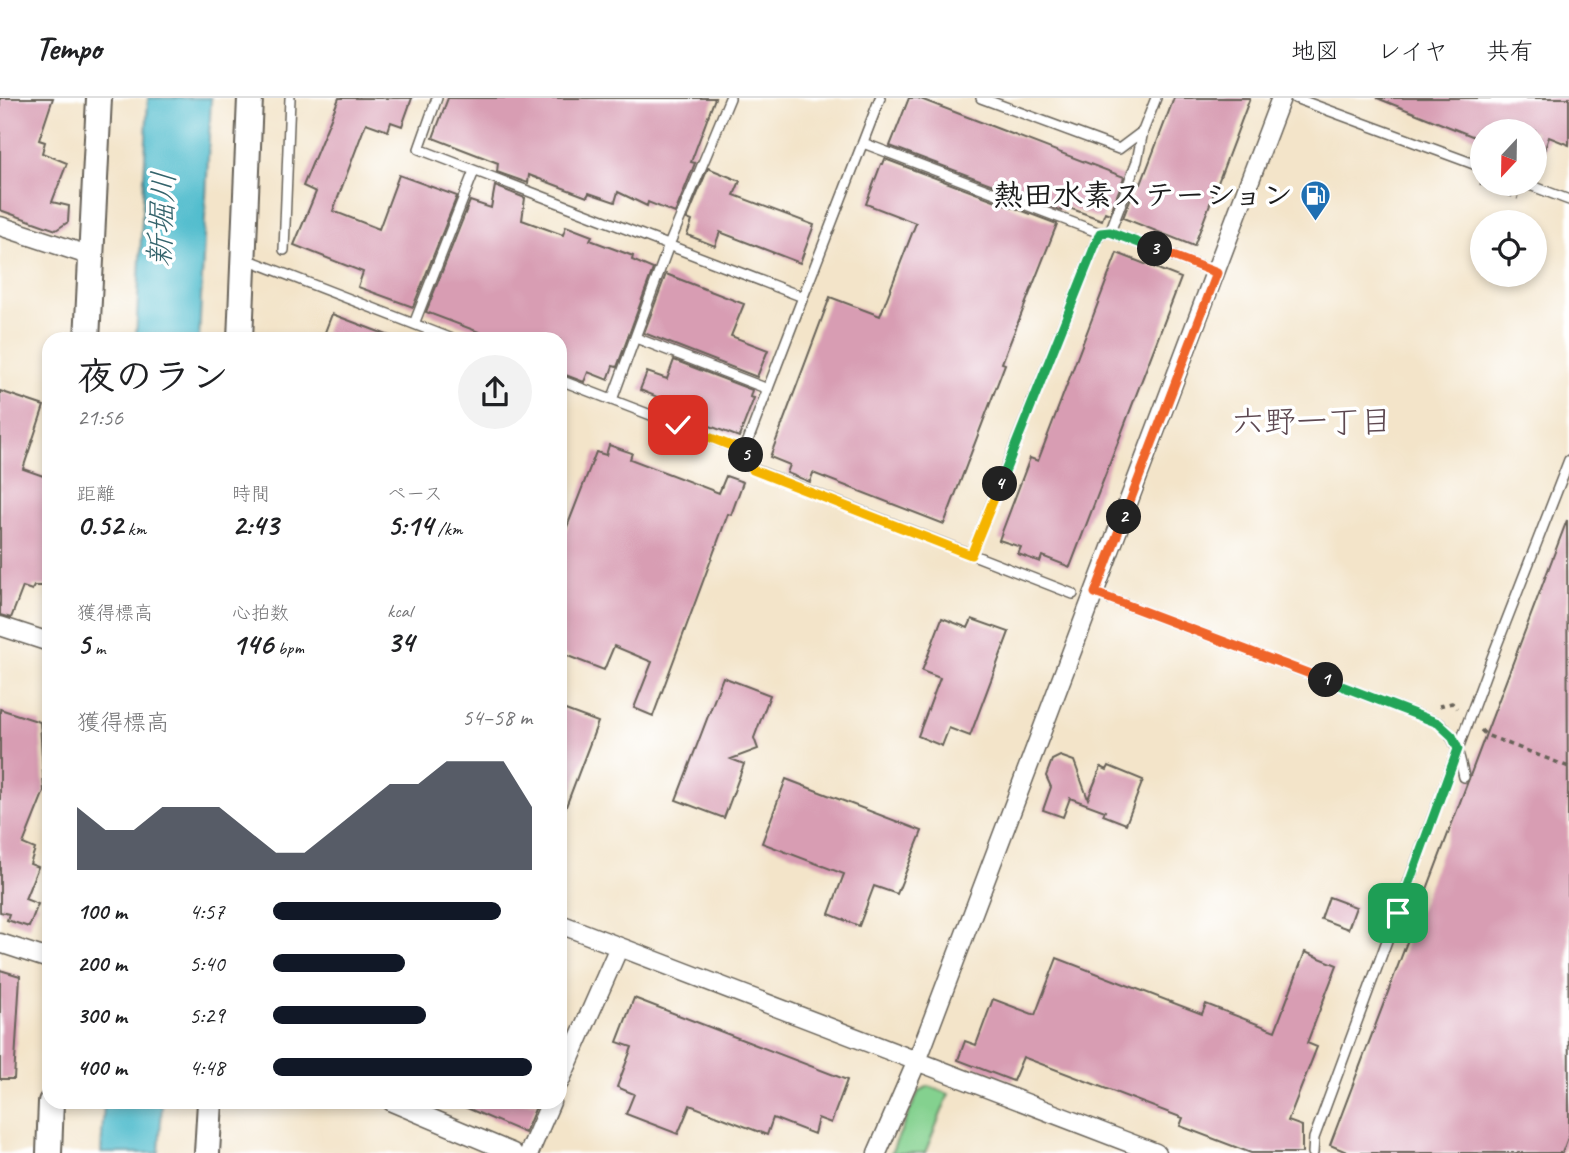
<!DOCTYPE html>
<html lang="ja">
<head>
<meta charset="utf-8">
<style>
	body { margin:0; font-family:Caveat,"Klee One",sans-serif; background:#f2f2f2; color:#202124; height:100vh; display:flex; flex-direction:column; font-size:26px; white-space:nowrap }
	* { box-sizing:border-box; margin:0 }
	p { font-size:23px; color:#757577 }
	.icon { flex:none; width:38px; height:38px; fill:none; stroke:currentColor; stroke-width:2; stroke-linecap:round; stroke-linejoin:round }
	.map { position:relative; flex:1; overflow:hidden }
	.sheet { position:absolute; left:42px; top:234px; width:525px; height:777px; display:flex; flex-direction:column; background:#fff; border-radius:21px; box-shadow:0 4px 10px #0003 }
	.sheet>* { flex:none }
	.needle { width:46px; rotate:202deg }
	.buttons { position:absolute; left:1470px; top:21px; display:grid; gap:14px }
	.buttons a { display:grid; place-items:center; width:77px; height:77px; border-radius:50%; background:#fff; box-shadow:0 4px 10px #0003; font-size:35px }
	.pin { position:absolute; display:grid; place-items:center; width:60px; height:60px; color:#fff; margin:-30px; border-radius:14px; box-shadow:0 4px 10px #0006 }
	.km { position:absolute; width:35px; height:35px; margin:-18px; border-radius:50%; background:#222; color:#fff; font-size:19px; line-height:35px; text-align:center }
	.round { display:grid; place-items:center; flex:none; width:74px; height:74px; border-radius:37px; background:#f2f2f2 }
	.summary { display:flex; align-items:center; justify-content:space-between; height:119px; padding:0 35px }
	h1 { font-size:38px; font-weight:700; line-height:52px }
	.stats { display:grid; grid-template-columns:repeat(3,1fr); gap:10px; height:119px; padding:7px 35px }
	.stats div { display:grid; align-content:center }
	.stats b { font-size:30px; font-weight:700 }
	.stats small { font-size:19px; font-weight:400 }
	.stats p { font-size:19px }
	.chart { height:196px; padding:14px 35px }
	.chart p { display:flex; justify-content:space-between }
	.chart svg { width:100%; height:126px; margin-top:7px; fill:#111827; opacity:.7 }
	ul { padding:0 35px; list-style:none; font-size:23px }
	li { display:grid; grid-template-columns:112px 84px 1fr; align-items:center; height:52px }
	li i { height:18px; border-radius:9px; background:#111827 }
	header { display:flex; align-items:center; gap:42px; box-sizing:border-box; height:98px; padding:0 35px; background:#fff; border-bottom:2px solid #e0e0e0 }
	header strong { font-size:33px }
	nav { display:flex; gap:38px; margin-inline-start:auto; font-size:24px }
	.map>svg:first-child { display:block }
	.green { fill:#84d18f; stroke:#507656; stroke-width:2 }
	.water { fill:#52bdce; stroke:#376c75; stroke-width:2 }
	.building { fill:#d89db3 }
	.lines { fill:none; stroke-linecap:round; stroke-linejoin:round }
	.lane-casing { stroke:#676259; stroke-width:12 }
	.street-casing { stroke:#676259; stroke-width:21 }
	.secondary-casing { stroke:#676259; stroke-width:28 }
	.path { stroke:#676259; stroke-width:3.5; stroke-dasharray:5 5; stroke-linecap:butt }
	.lane { stroke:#fff; stroke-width:9 }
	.street { stroke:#fff; stroke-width:18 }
	.secondary { stroke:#fff; stroke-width:24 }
	.split-1-casing { stroke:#fff; stroke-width:14 }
	.split-2-casing { stroke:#fff; stroke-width:14 }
	.split-3-casing { stroke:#fff; stroke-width:14 }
	.split-4-casing { stroke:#fff; stroke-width:14 }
	.split-5-casing { stroke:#fff; stroke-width:14 }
	.split-6-casing { stroke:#fff; stroke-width:14 }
	.split-1 { stroke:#22a559; stroke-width:9 }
	.split-2 { stroke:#f0652b; stroke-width:9 }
	.split-3 { stroke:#f0652b; stroke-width:9 }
	.split-4 { stroke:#22a559; stroke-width:9 }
	.split-5 { stroke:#f5b400; stroke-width:9 }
	.split-6 { stroke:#f5b400; stroke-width:9 }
	.labels { text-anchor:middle; stroke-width:7; stroke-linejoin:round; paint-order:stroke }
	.poi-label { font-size:30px; font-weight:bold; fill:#1c1c1c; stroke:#fff; text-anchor:end }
	.water-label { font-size:32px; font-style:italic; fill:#34646c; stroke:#fff }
	.neighbourhood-label { font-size:32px; fill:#5e4951; stroke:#fff }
</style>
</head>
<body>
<header>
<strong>Tempo</strong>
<nav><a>地図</a><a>レイヤ</a><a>共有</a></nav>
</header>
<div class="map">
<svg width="1569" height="1055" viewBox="0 0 1569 1055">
	<rect width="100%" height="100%" fill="#fff"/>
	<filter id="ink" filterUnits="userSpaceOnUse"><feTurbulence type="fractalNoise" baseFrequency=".0143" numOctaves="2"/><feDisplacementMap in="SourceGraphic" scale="14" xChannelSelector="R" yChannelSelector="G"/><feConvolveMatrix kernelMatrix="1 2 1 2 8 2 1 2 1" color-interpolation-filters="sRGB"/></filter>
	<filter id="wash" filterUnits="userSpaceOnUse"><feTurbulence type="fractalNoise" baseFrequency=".00686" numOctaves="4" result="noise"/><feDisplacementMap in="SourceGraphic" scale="28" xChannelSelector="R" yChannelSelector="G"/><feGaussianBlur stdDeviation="1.57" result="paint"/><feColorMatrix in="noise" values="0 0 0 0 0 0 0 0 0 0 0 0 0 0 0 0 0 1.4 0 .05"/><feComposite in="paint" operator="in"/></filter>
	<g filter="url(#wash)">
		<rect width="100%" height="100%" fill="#f3e4c9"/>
		<!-- green -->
		<path class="green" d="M929,988L949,996L925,1055H891L919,993Z"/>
		<!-- water -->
		<path class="water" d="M148,0H211L199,241H136Z
			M104,1005H162L159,1055H101Z"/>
		<g id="blocks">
			<!-- building -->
			<path class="building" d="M0,0H53L39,42L45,44L42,55L67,65L52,104L69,108L68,124L56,132L0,112Z
				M339,0H412L402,28L391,24L388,33L366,25L333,113L379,131L399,77L457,98L413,209L358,189L363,174L294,147L316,94L303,88Z
				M448,0H715L691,64L695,65L675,115L648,104L647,108L618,94L615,104L589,95L587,99L529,77L528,85L497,74L498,65L433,40Z
				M909,0H918L1124,79L1110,116L1105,114L1102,122L1064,108L1062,113L890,48Z
				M1174,0H1250L1194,148L1123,120L1137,84L1141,86Z
				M1377,0H1569V47L1549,39L1537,74L1535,73V33H1482V42Z
				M885,61L1057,126L1002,265L1005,266L944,426L813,375L810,384L787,375L790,367L770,359L830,199L880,218L916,125L866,106L881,66H883Z
				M708,70L740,83L734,97L814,127L800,165L720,134L715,148L687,137L692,123L687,121Z
				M495,88L525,100L522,122L563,137L566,128L592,138L590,142L633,158L632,162L653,171L617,269L613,268L608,282L588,274L584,284L560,275V242H500L426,214L470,103L491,110Z
				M1117,155L1181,180L1070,469L1042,458L1040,464L1018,456L1021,449L999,442L1030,360L1038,363Z
				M666,176L744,206L731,238L768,252L757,279L644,235Z
				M332,216L395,240V242H322Z
				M674,262L752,292L750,299L754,300L739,339L657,308L660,300L640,292L647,274L667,281Z
				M0,293L44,308L23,371L49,380L48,488H34L32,492L23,489L11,520L0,517Z
				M609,347L632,355L630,361L719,395L726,378L743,384L731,417L728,416L653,618L634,610L652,564L614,548L604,572L560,555V447L596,354L606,357Z
				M1567,422L1569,1037L1562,1055H1349L1330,1047Z
				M942,520L968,530L972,521L1009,534L970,638L949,630L942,648L918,638L940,580L922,573Z
				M723,579L770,597L754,640L758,651L731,661L744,666L724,720L676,702Z
				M560,610L598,624L562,719H560Z
				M0,611L40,624L44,693L23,746L35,751L30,766L38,769L25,801L38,806L29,829L7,822L9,816L0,814Z
				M1060,658L1074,663L1088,701L1101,669L1107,672L1109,668L1143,682L1126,726L1103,717L1105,713L1070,700L1063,719L1043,712L1051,689L1046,678L1052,662Z
				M786,681L922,733L897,796L874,788L859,828L829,816L844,776L762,745Z
				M1329,799L1356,809L1348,831L1321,821Z
				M1305,854L1337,867L1307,945L1317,949L1288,1023L1302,1028V1055H1251L1180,1028L1183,1020L1023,959L1013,983L958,962L965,943L976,947L993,901L1035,917L1057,860L1202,916L1206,906L1275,933Z
				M0,872L20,878L14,981H0Z
				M634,900L847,982L831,1025L818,1020L814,1036L773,1020L767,1037L690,1007L678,1036L626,1016L634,996L617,989L632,949L617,944Z
				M453,1004H538L525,1035Z"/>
		</g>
	</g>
	<g filter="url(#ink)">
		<use href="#blocks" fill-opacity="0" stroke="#676259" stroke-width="2"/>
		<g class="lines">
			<defs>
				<path id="lane" d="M437,0L419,51L803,199L880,0
					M981,0L1119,51L1143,33L1156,0
					M1295,0L1482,69
					M863,45L1100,135L971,457
					M1527,86L1569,102
					M1110,134L1137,63L1143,33
					M1100,135L1110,134L1217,175
					M284,152L290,0
					M244,160L455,242
					M803,199L744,353L753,371L1073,496
					M414,226L474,73
					M636,240L768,291
					M560,282L744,353
					M612,302L669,147L730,0
					M1095,495L1439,625C1457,639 1459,658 1464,679
					M1313,1055L1314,1040L1486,575L1569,362"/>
				<path id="street" d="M0,128L91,158
					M0,528L49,544
					M560,826L1156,1055
					M0,845L49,861
					M560,983L619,849
					M392,1004L513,1055
					M529,1055L551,1004
					M877,1055L917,963L1281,0"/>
				<path id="secondary" d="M87,242L99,0
					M240,242L250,0
					M49,1055L51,1004
					M207,1055L210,1004"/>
			</defs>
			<!-- lane casing -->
			<use href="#lane" class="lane-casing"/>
			<!-- street casing -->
			<use href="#street" class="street-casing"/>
			<!-- secondary casing -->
			<use href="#secondary" class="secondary-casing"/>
			<!-- path -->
			<path class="path" d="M1480,85L1518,100
				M1439,608L1452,605L1457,610
				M1481,632L1486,637L1569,669"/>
			<!-- lane -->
			<use href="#lane" class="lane"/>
			<!-- street -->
			<use href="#street" class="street"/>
			<!-- secondary -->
			<use href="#secondary" class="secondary"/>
		</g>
	</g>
	<g class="lines" filter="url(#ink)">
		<defs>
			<path id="split-1" d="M1326,582L1438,625L1452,638L1458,651L1398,815"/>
			<path id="split-2" d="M1124,419L1095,495L1326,582"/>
			<path id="split-3" d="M1124,419L1217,175L1155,151"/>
			<path id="split-4" d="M1000,386L1100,135L1110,134L1155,151"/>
			<path id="split-5" d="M746,357L753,372L971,457L1000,386"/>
			<path id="split-6" d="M678,327L744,353L746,357"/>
		</defs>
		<!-- split-1 casing -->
		<use href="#split-1" class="split-1-casing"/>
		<!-- split-2 casing -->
		<use href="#split-2" class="split-2-casing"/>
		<!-- split-3 casing -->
		<use href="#split-3" class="split-3-casing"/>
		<!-- split-4 casing -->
		<use href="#split-4" class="split-4-casing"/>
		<!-- split-5 casing -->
		<use href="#split-5" class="split-5-casing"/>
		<!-- split-6 casing -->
		<use href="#split-6" class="split-6-casing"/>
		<!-- split-1 -->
		<use href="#split-1" class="split-1"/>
		<!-- split-2 -->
		<use href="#split-2" class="split-2"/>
		<!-- split-3 -->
		<use href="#split-3" class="split-3"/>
		<!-- split-4 -->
		<use href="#split-4" class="split-4"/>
		<!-- split-5 -->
		<use href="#split-5" class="split-5"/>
		<!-- split-6 -->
		<use href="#split-6" class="split-6"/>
	</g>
	<!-- icons -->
	<defs>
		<symbol id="fuel-pin" viewBox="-11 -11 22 30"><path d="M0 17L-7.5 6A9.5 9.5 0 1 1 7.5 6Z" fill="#1f6fb2" stroke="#fff"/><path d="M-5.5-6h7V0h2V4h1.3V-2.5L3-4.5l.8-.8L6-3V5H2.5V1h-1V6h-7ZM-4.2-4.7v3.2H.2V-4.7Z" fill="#fff"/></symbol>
	</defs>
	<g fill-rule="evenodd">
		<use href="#fuel-pin" x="1298" y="80" width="35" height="47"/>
	</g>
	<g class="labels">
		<!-- poi labels -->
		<g class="poi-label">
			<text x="1293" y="107">熱田水素ステーション</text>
		</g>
		<!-- water labels -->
		<g class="water-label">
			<text transform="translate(161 121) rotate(-87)" y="11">新堀川</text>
		</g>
		<!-- neighbourhood labels -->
		<g class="neighbourhood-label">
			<text x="1312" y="334">六野一丁目</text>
		</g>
	</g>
</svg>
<div class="buttons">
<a><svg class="needle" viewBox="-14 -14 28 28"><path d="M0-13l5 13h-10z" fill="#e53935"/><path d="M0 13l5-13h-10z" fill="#757577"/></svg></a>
<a><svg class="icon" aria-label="locate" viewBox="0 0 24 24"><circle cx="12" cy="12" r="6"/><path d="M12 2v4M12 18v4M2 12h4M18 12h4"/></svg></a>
</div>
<div class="pin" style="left:1398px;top:815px;background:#1e9e55"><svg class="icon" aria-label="arrive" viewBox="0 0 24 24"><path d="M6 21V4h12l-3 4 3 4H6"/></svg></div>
<div class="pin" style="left:678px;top:327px;background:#d93025"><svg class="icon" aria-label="check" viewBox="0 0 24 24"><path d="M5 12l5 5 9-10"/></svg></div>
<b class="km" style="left:1326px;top:582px">1</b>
<b class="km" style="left:1124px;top:419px">2</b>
<b class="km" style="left:1155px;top:151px">3</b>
<b class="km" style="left:1000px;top:386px">4</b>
<b class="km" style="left:746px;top:357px">5</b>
<section class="sheet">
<div class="summary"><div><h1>夜のラン</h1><p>21:56</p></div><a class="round"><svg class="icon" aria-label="share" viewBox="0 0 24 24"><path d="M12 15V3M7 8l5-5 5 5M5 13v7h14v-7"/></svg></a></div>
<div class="stats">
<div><p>距離</p><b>0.52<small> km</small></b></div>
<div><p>時間</p><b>2:43</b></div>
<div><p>ペース</p><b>5:14<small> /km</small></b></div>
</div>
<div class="stats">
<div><p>獲得標高</p><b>5<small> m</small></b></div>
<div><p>心拍数</p><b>146<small> bpm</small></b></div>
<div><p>kcal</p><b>34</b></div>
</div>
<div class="chart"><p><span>獲得標高</span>54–58 m</p>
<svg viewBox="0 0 160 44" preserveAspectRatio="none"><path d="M0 44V22L10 30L20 30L30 22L40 22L50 22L60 30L70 38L80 38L90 30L100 22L110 14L120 14L130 6L140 6L150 6L160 22V44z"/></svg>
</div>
<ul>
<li><b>100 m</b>4:57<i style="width:88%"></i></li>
<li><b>200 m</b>5:40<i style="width:51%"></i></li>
<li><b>300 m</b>5:29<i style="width:59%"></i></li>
<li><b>400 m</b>4:48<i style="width:100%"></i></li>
</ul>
</section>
</div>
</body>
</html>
